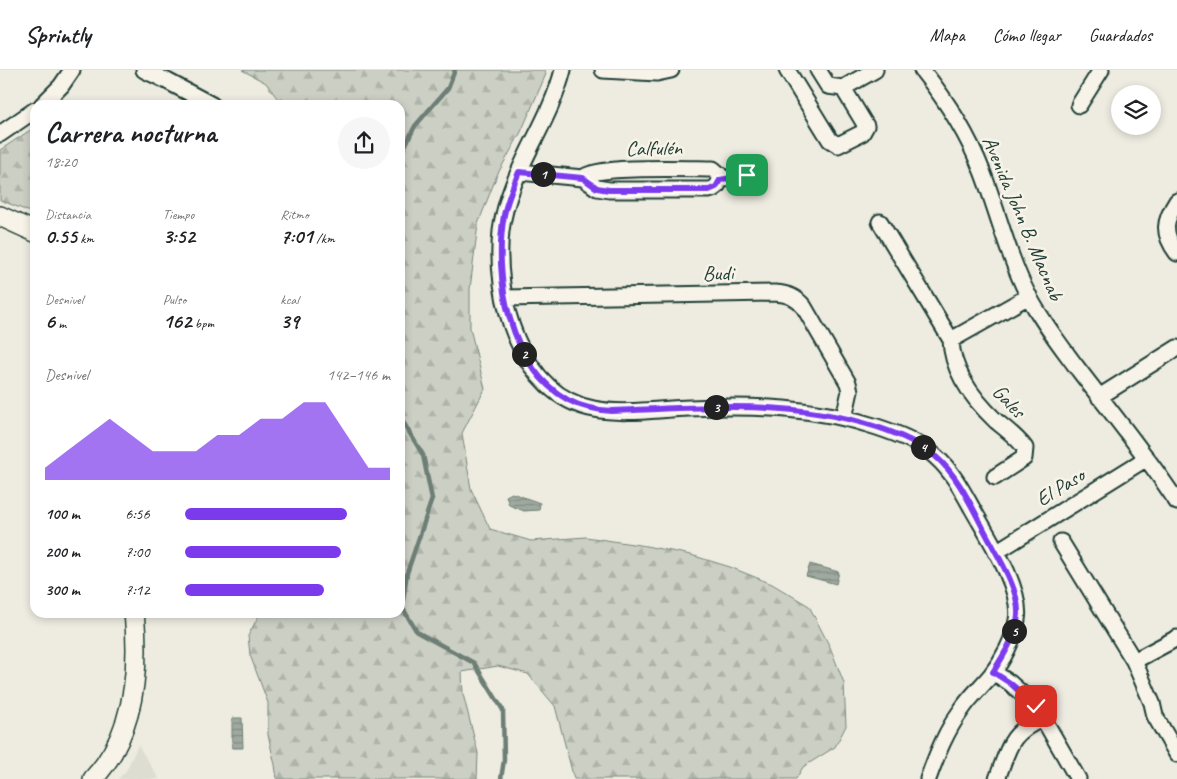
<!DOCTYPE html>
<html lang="es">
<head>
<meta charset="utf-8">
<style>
	body { margin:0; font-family:Caveat,sans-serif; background:#f6f6f6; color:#202124; height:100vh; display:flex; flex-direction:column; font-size:19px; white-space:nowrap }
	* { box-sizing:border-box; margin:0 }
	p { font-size:16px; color:#757577 }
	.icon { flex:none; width:28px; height:28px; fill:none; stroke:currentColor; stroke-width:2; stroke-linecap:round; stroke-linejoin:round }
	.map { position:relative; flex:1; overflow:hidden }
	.panel { position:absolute; left:30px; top:30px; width:375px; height:518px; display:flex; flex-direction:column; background:#fff; border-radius:15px; box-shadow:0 2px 8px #0003 }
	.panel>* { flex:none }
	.tools { position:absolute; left:1111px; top:15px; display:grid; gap:10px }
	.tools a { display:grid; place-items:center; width:50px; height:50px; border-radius:50%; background:#fff; box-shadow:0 2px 8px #0003; font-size:25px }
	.pin { position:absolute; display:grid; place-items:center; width:42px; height:42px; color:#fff; margin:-21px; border-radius:10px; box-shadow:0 2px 8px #0006 }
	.km { position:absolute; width:25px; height:25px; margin:-12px; border-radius:50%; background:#222; color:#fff; font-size:14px; line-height:25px; text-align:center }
	.round { display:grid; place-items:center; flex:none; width:52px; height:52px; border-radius:26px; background:#f6f6f6 }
	.summary { display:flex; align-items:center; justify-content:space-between; height:85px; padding:0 15px }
	h1 { font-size:28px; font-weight:700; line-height:38px }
	.figures { display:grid; grid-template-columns:repeat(3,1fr); gap:8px; height:85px; padding:5px 15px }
	.figures div { display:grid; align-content:center }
	.figures b { font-size:21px; font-weight:700 }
	.figures small { font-size:14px; font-weight:400 }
	.figures p { font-size:14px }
	.chart { height:140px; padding:10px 15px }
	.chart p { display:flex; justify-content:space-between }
	.chart svg { width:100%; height:90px; margin-top:5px; fill:#7c3aed; opacity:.7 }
	ul { padding:0 15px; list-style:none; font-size:16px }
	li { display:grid; grid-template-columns:80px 60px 1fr; align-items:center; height:38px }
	li i { height:12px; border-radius:6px; background:#7c3aed }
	header { display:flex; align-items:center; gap:30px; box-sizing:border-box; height:70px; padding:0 25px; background:#fff; border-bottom:1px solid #e0e0e0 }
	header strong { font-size:24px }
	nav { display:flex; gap:28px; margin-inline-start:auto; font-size:18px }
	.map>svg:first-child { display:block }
	.built { fill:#ddddd2 }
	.forest { fill:url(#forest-firs); stroke:#76867c }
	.water { fill:url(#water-rules); stroke:#6c7e74 }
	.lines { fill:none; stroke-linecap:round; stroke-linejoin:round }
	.stream { stroke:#6c7e74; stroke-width:4.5 }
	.minor-casing { stroke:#1f3d34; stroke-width:19 }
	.tertiary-casing { stroke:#1f3d34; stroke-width:22 }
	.minor { stroke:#f7f3e8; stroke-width:15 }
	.tertiary { stroke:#f7f3e8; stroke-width:19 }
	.route-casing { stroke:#fff; stroke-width:10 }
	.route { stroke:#7c3aed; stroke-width:6 }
	.labels { text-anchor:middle; stroke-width:5; stroke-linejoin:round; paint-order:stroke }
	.street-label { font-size:21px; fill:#1f3d34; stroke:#f7f3e8 }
</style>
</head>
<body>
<header>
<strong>Sprintly</strong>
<nav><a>Mapa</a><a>Cómo llegar</a><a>Guardados</a></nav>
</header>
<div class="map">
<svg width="1177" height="709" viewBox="0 0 1177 709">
	<defs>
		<pattern id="forest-firs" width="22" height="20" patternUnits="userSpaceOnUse" patternTransform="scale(1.25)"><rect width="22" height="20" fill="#cccfc4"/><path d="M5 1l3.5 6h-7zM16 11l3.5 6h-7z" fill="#afb3a9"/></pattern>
		<pattern id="water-rules" width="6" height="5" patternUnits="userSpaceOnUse" patternTransform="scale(1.25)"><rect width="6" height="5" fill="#9fa99f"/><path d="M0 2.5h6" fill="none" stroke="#818b82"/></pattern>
	</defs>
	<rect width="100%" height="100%" fill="#eeece1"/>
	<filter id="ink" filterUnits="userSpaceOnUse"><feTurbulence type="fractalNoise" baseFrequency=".02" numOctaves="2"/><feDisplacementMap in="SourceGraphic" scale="10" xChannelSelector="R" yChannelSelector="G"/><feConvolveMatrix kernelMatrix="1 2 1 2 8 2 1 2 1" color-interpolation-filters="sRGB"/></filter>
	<g filter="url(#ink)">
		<!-- built -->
		<path class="built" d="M138,675L159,709H118L126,701Z"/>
		<!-- forest -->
		<path class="forest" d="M242,0H545L546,4L521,62L497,105L478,154L470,219V258L485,319L462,363L471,419L490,459L531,471L586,467L646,476L691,485L730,497L772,514L809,536L830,577L844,613L846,656L835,677L803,697L796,709H574L555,636L528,604L498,596L462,602L463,624L478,683L477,709H277L275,695L268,665V633L250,585L248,566L260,543L400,542V35H282L266,13Z
			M35,57V144L0,130V80Z"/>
		<!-- water -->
		<path class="water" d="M512,423L540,433L539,440L524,441L509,435L506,426Z
			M810,494L839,502L836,514L806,506Z
			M232,648H242L243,678H232Z"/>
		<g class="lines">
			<!-- stream -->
			<path class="stream" d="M400,86L415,56L448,18L455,0
				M400,347L423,385L432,429L407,503L402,537L417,562L474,593L503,640L504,690L501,709"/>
			<defs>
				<path id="minor" d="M144,0L167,11L212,35
					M563,0C549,56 508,103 501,161C494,226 519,325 594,339C623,345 659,339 689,338C752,335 816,337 877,357C898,364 920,372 936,387C952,401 962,420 972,438C987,465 1023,519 1017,550C1014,569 1003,590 991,605C982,616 970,627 962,639C946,661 937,684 928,709
					M603,0L657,3L671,0
					M787,0L830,70L838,75L862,63L866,56L843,18
					M818,0L828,16L843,18L875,0
					M922,0C946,30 968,65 982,101C998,142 1008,186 1028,225C1041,250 1058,272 1075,295C1109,340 1146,384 1177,432
					M42,35L61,16L72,0
					M1079,35L1101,0
					M0,64L35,40
					M519,102L583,108L597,118L609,120H709C718,118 720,113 720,105L713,99C690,99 595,95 583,108
					M720,110L747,105
					M1177,131C1164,151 1162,163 1177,183
					M880,152L951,270C952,301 974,330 996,351C1006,359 1018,368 1025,378L1024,388L995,407
					M505,228L775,223C788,224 796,227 804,237L848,313L850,321L844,348
					M951,270L1029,226
					M1099,327L1177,278
					M1061,472L1134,591L1152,633L1155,646L1177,684
					M996,482L1147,388
					M1134,591L1177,568
					M993,602L1010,613L1036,636L1078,709
					M997,709C1009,678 1009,663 1042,649"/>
				<path id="tertiary" d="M0,146L35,162
					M93,709C135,664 140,601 134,542"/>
			</defs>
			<!-- minor casing -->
			<use href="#minor" class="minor-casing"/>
			<!-- tertiary casing -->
			<use href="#tertiary" class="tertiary-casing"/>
			<!-- minor -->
			<use href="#minor" class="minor"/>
			<!-- tertiary -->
			<use href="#tertiary" class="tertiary"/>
		</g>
	</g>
	<g class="lines" filter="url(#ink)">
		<defs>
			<path id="route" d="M747,105L720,110L716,117L709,120H609L597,118L583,108L519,102C513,116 507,130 504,145C493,206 509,297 568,330C581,337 596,340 612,341C701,337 791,329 877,357C898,364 918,372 935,386C960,407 974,442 990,471C1001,491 1019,521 1018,544C1017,565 1004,585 993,602L1010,613L1036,636"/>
		</defs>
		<!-- route casing -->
		<use href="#route" class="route-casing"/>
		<!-- route -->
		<use href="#route" class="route"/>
	</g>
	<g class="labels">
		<!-- street labels -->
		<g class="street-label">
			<text transform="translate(654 78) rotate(-1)" y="7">Calfulén</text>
			<text transform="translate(1023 148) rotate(67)" y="7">Avenida John B. Macnab</text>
			<text transform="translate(718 203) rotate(-1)" y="7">Budi</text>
			<text transform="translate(1009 331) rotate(46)" y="7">Gales</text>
			<text transform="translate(1060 417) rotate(-32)" y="7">El Paso</text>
		</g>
	</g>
</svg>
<div class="tools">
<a><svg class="icon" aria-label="layers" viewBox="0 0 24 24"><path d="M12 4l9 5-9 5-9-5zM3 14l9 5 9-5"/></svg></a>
</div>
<div class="pin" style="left:747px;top:105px;background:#1e9e55"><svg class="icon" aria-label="arrive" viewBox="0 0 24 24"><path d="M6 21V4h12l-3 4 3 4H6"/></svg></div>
<div class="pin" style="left:1036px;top:636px;background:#d93025"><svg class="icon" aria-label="check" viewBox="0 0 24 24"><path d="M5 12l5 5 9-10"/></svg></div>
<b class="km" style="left:543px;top:104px">1</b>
<b class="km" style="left:524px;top:284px">2</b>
<b class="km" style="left:716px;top:337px">3</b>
<b class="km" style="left:923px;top:377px">4</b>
<b class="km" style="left:1014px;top:561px">5</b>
<section class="panel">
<div class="summary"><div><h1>Carrera nocturna</h1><p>18:20</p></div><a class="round"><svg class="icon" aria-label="share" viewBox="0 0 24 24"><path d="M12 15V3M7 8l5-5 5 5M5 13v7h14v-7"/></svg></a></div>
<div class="figures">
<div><p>Distancia</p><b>0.55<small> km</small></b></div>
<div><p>Tiempo</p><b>3:52</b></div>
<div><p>Ritmo</p><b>7:01<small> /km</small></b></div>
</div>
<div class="figures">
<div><p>Desnivel</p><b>6<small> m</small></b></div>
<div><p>Pulso</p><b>162<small> bpm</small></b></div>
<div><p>kcal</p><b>39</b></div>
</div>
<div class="chart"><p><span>Desnivel</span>142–146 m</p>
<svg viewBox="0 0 160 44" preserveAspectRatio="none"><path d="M0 44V38L10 30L20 22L30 14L40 22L50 30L60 30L70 30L80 22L90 22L100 14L110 14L120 6L130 6L140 22L150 38L160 38V44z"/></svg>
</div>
<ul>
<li><b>100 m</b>6:56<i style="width:79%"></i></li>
<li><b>200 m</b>7:00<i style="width:76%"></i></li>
<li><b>300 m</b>7:12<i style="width:68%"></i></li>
</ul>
</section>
</div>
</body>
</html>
